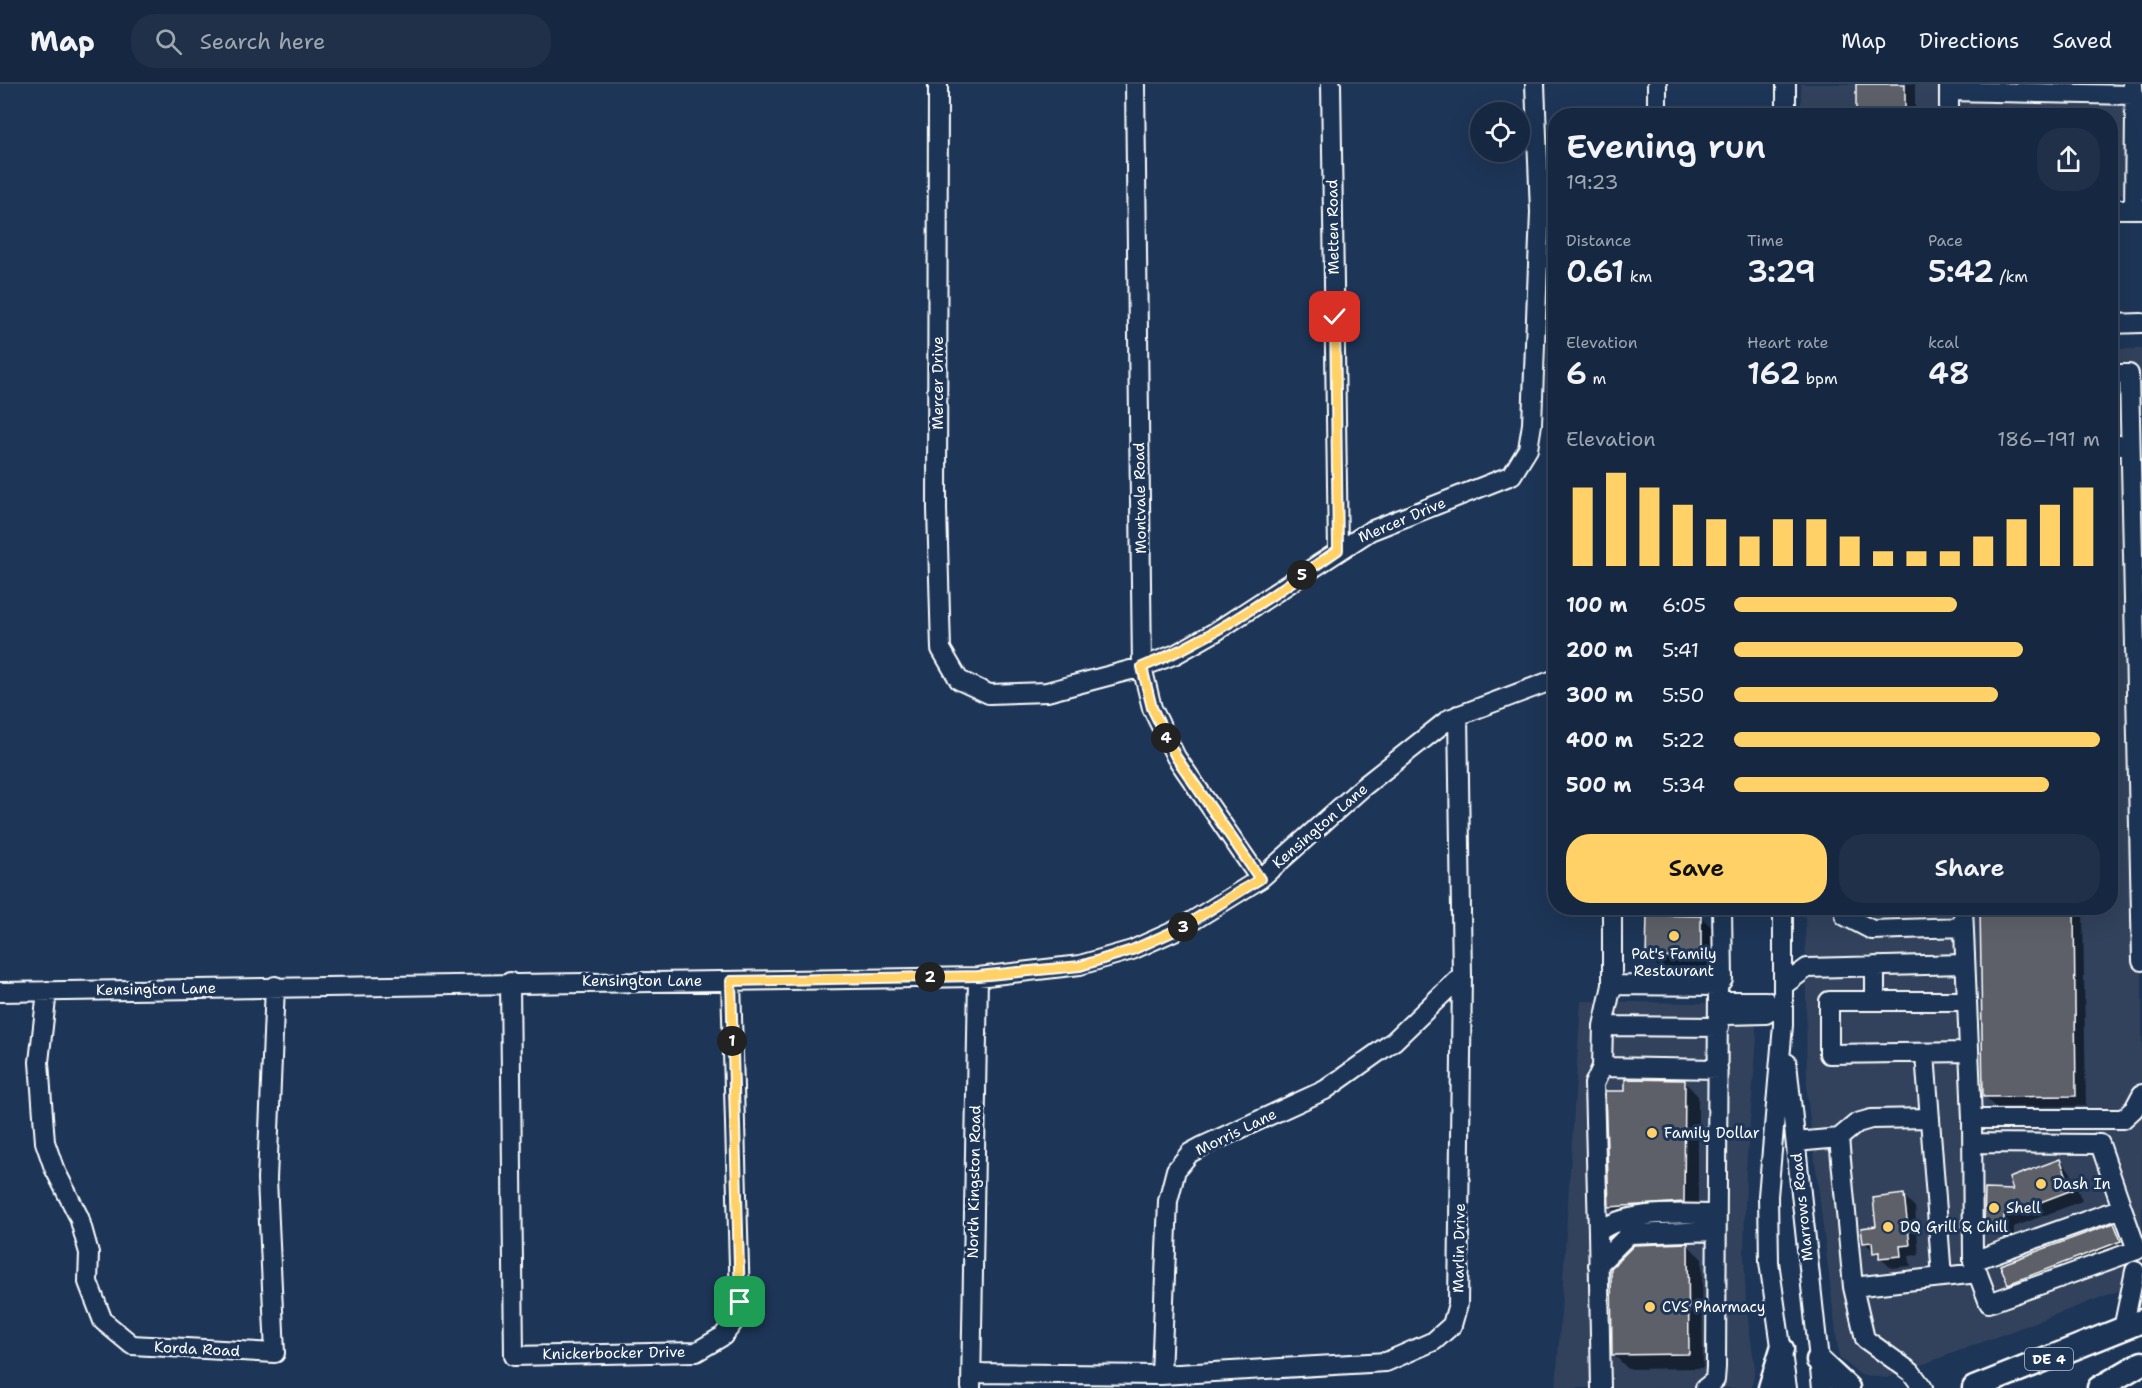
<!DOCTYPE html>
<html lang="en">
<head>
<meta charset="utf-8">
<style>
	body { margin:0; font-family:"Shantell Sans",sans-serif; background:#1f3048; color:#f1f3f6; height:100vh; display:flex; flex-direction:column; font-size:22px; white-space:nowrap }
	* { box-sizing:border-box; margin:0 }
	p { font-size:20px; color:#9ea6b1 }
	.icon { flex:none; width:33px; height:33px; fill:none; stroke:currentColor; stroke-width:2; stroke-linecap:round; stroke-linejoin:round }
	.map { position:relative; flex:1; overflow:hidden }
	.sheet { position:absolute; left:1548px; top:24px; width:570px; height:807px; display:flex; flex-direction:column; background:#162841; border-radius:24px; box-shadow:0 6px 24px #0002,0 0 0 2px #35445a }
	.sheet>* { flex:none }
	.buttons { position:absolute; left:1470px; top:18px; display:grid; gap:12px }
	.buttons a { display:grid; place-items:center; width:60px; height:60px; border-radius:50%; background:#162841; box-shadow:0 6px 24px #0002,0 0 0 2px #35445a; font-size:30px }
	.pin { position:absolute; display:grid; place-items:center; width:51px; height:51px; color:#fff; margin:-26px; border-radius:12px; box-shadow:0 3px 9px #0006 }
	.km { position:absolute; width:30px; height:30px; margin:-15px; border-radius:50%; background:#222; color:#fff; font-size:16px; line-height:30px; text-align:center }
	.round { display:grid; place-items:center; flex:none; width:63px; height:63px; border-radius:24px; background:#1f3048 }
	.overview { display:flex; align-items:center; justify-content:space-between; height:102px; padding:0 18px }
	h1 { font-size:33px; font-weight:600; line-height:45px }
	.metrics { display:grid; grid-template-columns:repeat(3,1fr); gap:9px; height:102px; padding:6px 18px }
	.metrics div { display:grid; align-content:center }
	.metrics b { font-size:30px; font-weight:600 }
	.metrics small { font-size:16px; font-weight:400 }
	.metrics p { font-size:16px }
	.chart { height:168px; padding:12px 18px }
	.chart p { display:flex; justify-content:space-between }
	.chart svg { width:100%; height:108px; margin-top:6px; stroke:#ffd166; stroke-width:6 }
	.button { display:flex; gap:12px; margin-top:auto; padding:12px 18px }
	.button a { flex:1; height:69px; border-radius:24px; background:#ffd166; color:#111; font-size:24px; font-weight:600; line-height:69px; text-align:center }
	.button a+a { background:#1f3048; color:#f1f3f6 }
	ul { padding:0 18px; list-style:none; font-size:20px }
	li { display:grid; grid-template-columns:96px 72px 1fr; align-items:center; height:45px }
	li i { height:15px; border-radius:8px; background:#ffd166 }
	header { display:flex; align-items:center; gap:36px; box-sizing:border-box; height:84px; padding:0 30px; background:#162841; border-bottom:2px solid #35445a }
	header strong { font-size:28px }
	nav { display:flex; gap:33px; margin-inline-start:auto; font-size:21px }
	.search { width:420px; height:54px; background:#1f3048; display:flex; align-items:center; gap:15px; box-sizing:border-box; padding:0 21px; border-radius:24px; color:#9ea6b1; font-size:22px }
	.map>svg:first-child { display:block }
	.built { fill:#30425c }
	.shadow { fill:#0007 }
	.building { fill:#5d6067; stroke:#fff; stroke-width:1.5 }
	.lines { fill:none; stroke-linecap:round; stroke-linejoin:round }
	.minor-casing { stroke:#fff; stroke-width:22 }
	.major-casing { stroke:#fff; stroke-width:27 }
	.minor { stroke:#1d3557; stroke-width:18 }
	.major { stroke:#1d3557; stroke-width:22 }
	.route-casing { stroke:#fff; stroke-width:12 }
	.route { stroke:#ffd166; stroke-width:8 }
	.poi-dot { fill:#ffd166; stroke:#1d3557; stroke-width:2 }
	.labels { text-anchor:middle; stroke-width:6; stroke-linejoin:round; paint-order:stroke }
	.shield { fill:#1d3557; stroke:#bbc2cd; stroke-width:1.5 }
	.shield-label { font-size:14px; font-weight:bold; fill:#fff }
	.street-label { font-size:15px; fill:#fff; stroke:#1d3557 }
	.poi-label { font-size:15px; fill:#fff; stroke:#1d3557; text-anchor:start }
</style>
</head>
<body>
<header>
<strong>Map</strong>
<div class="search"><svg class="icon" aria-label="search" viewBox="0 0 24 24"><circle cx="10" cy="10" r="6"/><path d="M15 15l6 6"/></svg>Search here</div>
<nav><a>Map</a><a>Directions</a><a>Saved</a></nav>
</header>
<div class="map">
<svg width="2142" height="1304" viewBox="0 0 2142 1304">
	<rect width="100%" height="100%" fill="#1d3557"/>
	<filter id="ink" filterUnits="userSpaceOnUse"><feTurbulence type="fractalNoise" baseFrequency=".0167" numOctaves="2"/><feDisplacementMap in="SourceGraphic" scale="12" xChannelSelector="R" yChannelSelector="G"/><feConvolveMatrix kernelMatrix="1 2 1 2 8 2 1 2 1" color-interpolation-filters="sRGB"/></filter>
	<g filter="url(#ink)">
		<!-- built -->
		<path class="built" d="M1801,0H2142V110H2111L2110,32H1801Z
			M2111,265H2142V1198L1887,1294L1861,1291L1839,1274L1807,1011L1805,824H2110Z
			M1581,917L1753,920L1757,955L1746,1085L1744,1168L1746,1220L1755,1284L1752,1304H1556Z"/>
		<!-- shadow -->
		<path class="shadow" d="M1858,0H1915V32H1857Z
			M2110,583L2112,690L2117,696L2118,728L2111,729L2110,823Z
			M1981,824H2083L2086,1022L1995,1023L1984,1012Z
			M1701,833L1712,844L1711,884L1659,883L1648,872Z
			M1684,997L1698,1012V1132L1624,1136L1610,1122L1627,1008Z
			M2060,1076L2070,1087L2082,1117L2014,1143V1153L1997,1152L1986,1142L2016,1107Z
			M1904,1112L1915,1123L1919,1171L1909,1172L1911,1182L1891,1184L1864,1158Z
			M2114,1140L2123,1160L2012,1202L2009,1199Z
			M1688,1161L1702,1175L1703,1284L1628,1285L1613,1270Z"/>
		<!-- building -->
		<path class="building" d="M1856,0H1905V32H1856Z
			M1980,824H2074L2076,1012L1983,1013Z
			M1647,831L1701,832V874L1646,873Z
			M1625,995L1685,996L1684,1118L1609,1123L1605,1007H1625Z
			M2060,1075L2072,1106L2004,1132V1143L1984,1142L1985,1105L2013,1106L2009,1094Z
			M1904,1110L1910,1161L1900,1162L1901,1172L1879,1174V1168L1873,1169L1872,1158L1863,1159L1861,1144L1876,1142L1873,1114Z
			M2114,1139L2121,1157L2008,1200L2000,1181Z
			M1688,1159L1689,1270L1612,1271L1611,1184L1634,1161Z"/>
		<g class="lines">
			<defs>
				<path id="minor" d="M938,0L937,425L941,565L959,596L989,610L1047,608L1142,583L1176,570L1215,548L1370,447L1512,391L1528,365L1532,340L1540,128L1535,0
					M1135,0L1142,583L1152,624L1176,673L1260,795
					M1331,0L1338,466
					M2133,0L2135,31L2134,125
					M1949,7L2133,11
					M1657,32V0
					M1786,32V0
					M1949,32V0
					M2110,125H2142
					M2110,240L2142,239
					M2110,290H2129L2142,877
					M2110,361H2130
					M1783,824V941L1768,1112L1769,1178L1787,1304
					M1845,824V832L1872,846L1963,843
					M1963,824L1972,1035H2123L2134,1025L2142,1010
					M1875,882V917H1829V970L1969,968
					M510,898L514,1272L696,1268L723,1252L733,1239L740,1218L731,897
					M1612,901V824
					M1784,901L1807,884L1964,880
					M47,907L39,978L45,1058L54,1084L79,1133L89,1169L88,1198L103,1237L132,1261L275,1269L267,1095L275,902
					M0,908L978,893L1080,881L1132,866L1181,844L1260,795L1363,703L1449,635L1556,595
					M1875,917H1966
					M1719,923L1726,931L1766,930L1773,925L1783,924
					M1719,923L1727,917H1766L1773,925
					M1603,942L1612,901L1718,902L1723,895L1722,824
					M1787,979L1822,1304
					M1602,983L1718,985
					M1972,1035L1973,1177L1989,1219L2137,1166L2122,1124L1973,1177
					M1796,1058L1839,1054
					M1973,1059L2100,1060L2122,1124
					M1598,1148L1594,1000L1602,983L1603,942L1719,943
					M1598,1181L1629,1150L1716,1147
					M1942,1193L1978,1189
					M1853,1203L1942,1193L1925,970
					M2123,1245L2135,1187
					M972,1289L1161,1291L1386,1278L1434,1257L1452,1241L1458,1220L1462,891L1458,631
					M1161,1291L1168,1117L1176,1086L1190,1069L1203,1062L1325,1006L1394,957L1462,891
					M971,1304L978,893
					M1601,1304L1598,1148C1629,1125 1679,1130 1716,1130
					M1705,1304L1715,1296L1716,1283L1718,902
					M1923,1304L1911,1288L1865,1255L1853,1203L1839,1054L1857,1039L1871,1035L1930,1034"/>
				<path id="major" d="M1818,1276L1848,1304
					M1770,1304L1782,1265
					M1974,1304L2142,1237
					M2099,1304L2142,1279"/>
			</defs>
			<!-- minor casing -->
			<use href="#minor" class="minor-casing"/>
			<!-- major casing -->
			<use href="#major" class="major-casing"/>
			<!-- minor -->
			<use href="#minor" class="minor"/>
			<!-- major -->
			<use href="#major" class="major"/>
		</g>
	</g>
	<g class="lines" filter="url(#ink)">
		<defs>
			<path id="route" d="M740,1218L731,897L978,892L1080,882L1132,866L1181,844L1260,795L1176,673L1152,624L1142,583C1214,555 1275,509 1338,466L1335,233"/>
		</defs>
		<!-- route casing -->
		<use href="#route" class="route-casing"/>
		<!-- route -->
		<use href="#route" class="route"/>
	</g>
	<!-- markers -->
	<g class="poi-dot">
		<circle cx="1674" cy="852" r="6"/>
		<circle cx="1652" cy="1049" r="6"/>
		<circle cx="2041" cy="1100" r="6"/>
		<circle cx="1994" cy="1124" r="6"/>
		<circle cx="1888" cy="1143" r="6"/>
		<circle cx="1650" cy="1223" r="6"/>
	</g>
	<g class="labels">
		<!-- shield labels -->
		<rect class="shield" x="2025" y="1264" width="48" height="22" rx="4.5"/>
		<g class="shield-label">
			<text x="2049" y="1280">DE 4</text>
		</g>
		<!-- street labels -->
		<g class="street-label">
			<text transform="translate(1333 143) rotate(-91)" y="5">Metten Road</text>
			<text transform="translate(938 299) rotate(-90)" y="5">Mercer Drive</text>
			<text transform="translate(1140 414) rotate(-91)" y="5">Montvale Road</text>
			<text transform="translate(1402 436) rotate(-23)" y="5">Mercer Drive</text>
			<text transform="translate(1320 742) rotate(-41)" y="5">Kensington Lane</text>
			<text x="642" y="902">Kensington Lane</text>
			<text transform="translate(156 905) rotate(-1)" y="5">Kensington Lane</text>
			<text transform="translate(1236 1048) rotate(-26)" y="5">Morris Lane</text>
			<text transform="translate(974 1098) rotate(-89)" y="5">North Kingston Road</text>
			<text transform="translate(1802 1123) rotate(-96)" y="5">Marrows Road</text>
			<text transform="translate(1459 1164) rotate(-89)" y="5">Marlin Drive</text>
			<text transform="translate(197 1265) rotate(3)" y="5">Korda Road</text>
			<text transform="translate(614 1269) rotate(-1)" y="5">Knickerbocker Drive</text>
		</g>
		<!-- poi labels -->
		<g class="poi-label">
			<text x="1674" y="875" text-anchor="middle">Pat's Family<tspan x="1674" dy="17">Restaurant</tspan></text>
			<text x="1664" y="1054">Family Dollar</text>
			<text x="2053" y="1105">Dash In</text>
			<text x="2006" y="1129">Shell</text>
			<text x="1900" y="1148">DQ Grill &amp; Chill</text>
			<text x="1662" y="1228">CVS Pharmacy</text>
		</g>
	</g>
</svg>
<div class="buttons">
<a><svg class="icon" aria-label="locate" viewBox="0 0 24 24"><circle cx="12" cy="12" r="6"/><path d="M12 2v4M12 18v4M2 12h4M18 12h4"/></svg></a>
</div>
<div class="pin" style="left:740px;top:1218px;background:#1e9e55"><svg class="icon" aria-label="arrive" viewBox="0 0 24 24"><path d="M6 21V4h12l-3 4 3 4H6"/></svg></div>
<div class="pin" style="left:1335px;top:233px;background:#d93025"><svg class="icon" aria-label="check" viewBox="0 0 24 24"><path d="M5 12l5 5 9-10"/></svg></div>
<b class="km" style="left:732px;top:957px">1</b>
<b class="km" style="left:930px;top:893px">2</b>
<b class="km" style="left:1183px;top:843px">3</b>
<b class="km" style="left:1166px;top:654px">4</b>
<b class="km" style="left:1302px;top:491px">5</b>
<section class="sheet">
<div class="overview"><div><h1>Evening run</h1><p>19:23</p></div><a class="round"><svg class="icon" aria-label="share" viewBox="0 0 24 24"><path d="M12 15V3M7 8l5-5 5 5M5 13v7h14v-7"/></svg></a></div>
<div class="metrics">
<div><p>Distance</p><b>0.61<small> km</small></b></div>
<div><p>Time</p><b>3:29</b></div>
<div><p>Pace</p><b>5:42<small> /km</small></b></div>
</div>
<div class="metrics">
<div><p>Elevation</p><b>6<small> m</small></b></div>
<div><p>Heart rate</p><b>162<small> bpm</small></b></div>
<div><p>kcal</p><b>48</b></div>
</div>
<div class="chart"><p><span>Elevation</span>186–191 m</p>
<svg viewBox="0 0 160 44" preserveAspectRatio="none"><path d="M5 44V12M15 44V6M25 44V12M35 44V19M45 44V25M55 44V32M65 44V25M75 44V25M85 44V32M95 44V38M105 44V38M115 44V38M125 44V32M135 44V25M145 44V19M155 44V12"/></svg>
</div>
<ul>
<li><b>100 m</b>6:05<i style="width:61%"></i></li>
<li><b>200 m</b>5:41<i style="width:79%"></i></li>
<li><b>300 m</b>5:50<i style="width:72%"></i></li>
<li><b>400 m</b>5:22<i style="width:100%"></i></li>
<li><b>500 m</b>5:34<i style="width:86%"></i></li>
</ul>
<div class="button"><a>Save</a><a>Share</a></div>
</section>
</div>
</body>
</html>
